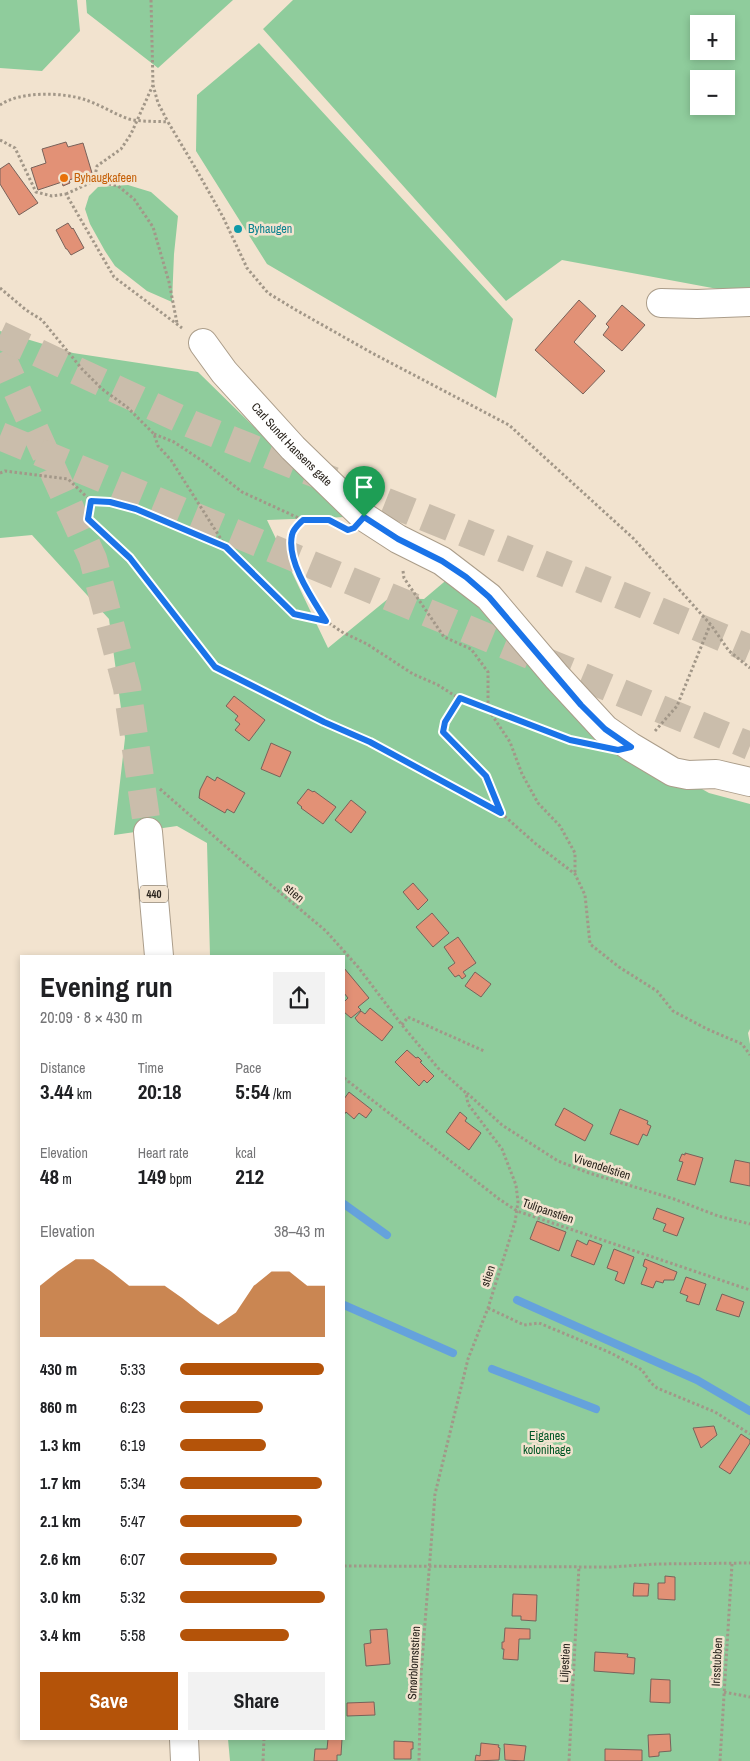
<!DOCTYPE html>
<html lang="en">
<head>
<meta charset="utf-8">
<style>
	body { margin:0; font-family:"Archivo Narrow",sans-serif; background:#f2f2f2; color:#202124; height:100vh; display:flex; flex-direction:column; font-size:19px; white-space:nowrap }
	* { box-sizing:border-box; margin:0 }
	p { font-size:16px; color:#757577 }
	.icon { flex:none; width:28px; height:28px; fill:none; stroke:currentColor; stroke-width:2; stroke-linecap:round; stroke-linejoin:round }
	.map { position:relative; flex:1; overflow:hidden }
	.drawer { position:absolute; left:20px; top:955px; width:325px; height:785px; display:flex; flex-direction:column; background:#fff; border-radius:0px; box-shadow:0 2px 8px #0003 }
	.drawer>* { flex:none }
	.buttons { position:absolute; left:690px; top:15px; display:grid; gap:10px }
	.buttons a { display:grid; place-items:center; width:45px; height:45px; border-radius:0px; background:#fff; box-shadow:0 2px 8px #0003; font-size:25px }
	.pin { position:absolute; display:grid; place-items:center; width:42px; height:42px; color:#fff; margin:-51px -21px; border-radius:50% 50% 50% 0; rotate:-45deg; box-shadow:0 0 5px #0007 }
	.pin .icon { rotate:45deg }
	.round { display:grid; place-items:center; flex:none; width:52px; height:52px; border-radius:0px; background:#f2f2f2 }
	.summary { display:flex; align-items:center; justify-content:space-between; height:85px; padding:0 20px }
	h1 { font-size:28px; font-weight:700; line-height:38px }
	.stats { display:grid; grid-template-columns:repeat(3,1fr); gap:8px; height:85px; padding:5px 20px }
	.stats div { display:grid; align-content:center }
	.stats b { font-size:21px; font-weight:700 }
	.stats small { font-size:14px; font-weight:400 }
	.stats p { font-size:14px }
	.chart { height:140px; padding:10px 20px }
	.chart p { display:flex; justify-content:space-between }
	.chart svg { width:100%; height:90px; margin-top:5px; fill:#b45309; opacity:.7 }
	.primary-button { display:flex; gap:10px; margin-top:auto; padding:10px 20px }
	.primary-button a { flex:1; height:58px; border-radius:0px; background:#b45309; color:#fff; font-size:20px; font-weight:700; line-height:58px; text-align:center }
	.primary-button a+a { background:#f2f2f2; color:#202124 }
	ul { padding:0 20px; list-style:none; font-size:16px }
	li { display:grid; grid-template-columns:80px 60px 1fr; align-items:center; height:38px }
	li i { height:12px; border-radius:6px; background:#b45309 }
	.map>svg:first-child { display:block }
	.green { fill:#8fcc9c; fill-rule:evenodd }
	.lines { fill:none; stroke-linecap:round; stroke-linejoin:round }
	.stream { stroke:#65a2dc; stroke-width:8 }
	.building { fill:#e29176; stroke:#78625a }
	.primary-tunnel { stroke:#cabdab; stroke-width:28; stroke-dasharray:28 14; stroke-linecap:butt }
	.highway-tunnel { stroke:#cabdab; stroke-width:28; stroke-dasharray:28 14; stroke-linecap:butt }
	.street-casing { stroke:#ab9d8a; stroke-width:30 }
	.primary-casing { stroke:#ab9d8a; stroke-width:30 }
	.path { stroke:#a29788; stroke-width:3; stroke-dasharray:2.5 2.5; stroke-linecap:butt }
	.street { stroke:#fff; stroke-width:28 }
	.primary { stroke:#fff; stroke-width:28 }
	.route-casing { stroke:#fff; stroke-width:10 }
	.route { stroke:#1a73e8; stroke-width:6 }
	.food-dot { fill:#e8710a; stroke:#f2e3cf; stroke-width:2 }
	.culture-dot { fill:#0f9aa8; stroke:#f2e3cf; stroke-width:2 }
	.labels { text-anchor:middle; stroke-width:5; stroke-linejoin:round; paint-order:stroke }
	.shield { fill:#f2e3cf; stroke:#655d52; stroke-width:1 }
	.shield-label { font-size:11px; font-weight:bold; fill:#29231c }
	.food-label { font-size:12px; fill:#c56008; stroke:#f2e3cf; text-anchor:start }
	.culture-label { font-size:12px; fill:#0d838f; stroke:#f2e3cf; text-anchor:start }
	.street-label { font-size:12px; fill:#29231c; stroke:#f2e3cf }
	.park-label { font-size:12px; fill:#005625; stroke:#f2e3cf }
</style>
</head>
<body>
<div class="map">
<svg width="750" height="1761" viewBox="0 0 750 1761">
	<rect width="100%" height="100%" fill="#f2e3cf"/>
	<!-- green -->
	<path class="green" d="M0,0H77L80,31L42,71L0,68Z
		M86,0H233L158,68L87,13Z
		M293,0H750V295L562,260L506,301L263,29ZM699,24H726V51H699ZM699,79H726V106H699Z
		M259,43L513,319L496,398L267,264L196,151L197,95Z
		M128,185L151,192L178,216L174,254L172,302L147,291L115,266L105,251L90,224L85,209L89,196L98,187Z
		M0,331L73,353L198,372L346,517L267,520L328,648L389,598L424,599L450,577L586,723L709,793L750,804V1029L748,1033L750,1044V1761H230L228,1739H344V956H210L207,843L177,826L114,835L125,738L109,619L32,535L0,538Z"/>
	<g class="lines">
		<!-- stream -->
		<path class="stream" d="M344,1204L387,1235
			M517,1300L697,1380L750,1411
			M344,1305L453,1353
			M492,1369L596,1409"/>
	</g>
	<!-- building -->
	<path class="building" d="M66,142L68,147L83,143L92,173L69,180L70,183L63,186L62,182L38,190L31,168L46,163L42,149Z
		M9,163L38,203L19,215L0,184V169Z
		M68,223L72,229L73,228L84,248L71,255L67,249H66L56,230Z
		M579,300L596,316L574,342L605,371L583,394L535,350Z
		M622,305L645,325L622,351L603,335L609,327L606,324Z
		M234,696L265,720L249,741L235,730L240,724L235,720L238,716L226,706Z
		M271,743L291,752L280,777L261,769Z
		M207,776L215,781L217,777L245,793L234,813L227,809L225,813L199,798L200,790Z
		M308,789L313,792L314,791L336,807L323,824L301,808L302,807L297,803Z
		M351,800L366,812L351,833L335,820Z
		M413,883L428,900L418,910L403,892Z
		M432,913L449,933L433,947L416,927Z
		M458,937L476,963L463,972L466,976L462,979L459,975L455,977L448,968L455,963L444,947Z
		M344,968L369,998L358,1007L361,1010L351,1018L344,1012V1002L348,998L344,993Z
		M475,972L491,984L481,997L465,986Z
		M370,1008L393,1027L382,1041L358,1022L355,1018L361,1011L365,1014Z
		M407,1050L416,1058L418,1057L422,1061L420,1062L434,1076L427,1083L424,1080L419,1086L395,1062Z
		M349,1092L372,1110L366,1118L359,1113L354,1119L346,1112L344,1115V1099Z
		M564,1108L593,1125L585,1141L555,1125Z
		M620,1109L648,1121L647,1124L651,1126L647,1136L643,1134L638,1145L610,1134Z
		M460,1112L467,1118L465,1121L481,1133L469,1150L446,1132Z
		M685,1153L703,1158L695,1185L677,1180L683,1162L679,1161L682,1154L685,1155Z
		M735,1160L750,1163V1186L730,1182Z
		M657,1208L684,1218L677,1236L663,1231L666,1224L653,1219Z
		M537,1221L566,1232L559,1251L530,1239Z
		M577,1240L587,1245L589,1240L602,1245L594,1265L571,1256Z
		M614,1249L634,1257L624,1284L615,1280L618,1272L607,1268Z
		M645,1259L677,1272L674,1280H664L663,1283L656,1281L653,1288L641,1284L647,1268L643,1266Z
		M686,1277L706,1284L699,1305L686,1301L688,1296L680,1293Z
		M722,1294L744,1302L739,1317L716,1310Z
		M714,1426L717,1435L701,1448L693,1428Z
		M741,1434L750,1440V1443L730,1474L719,1467Z
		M665,1576L675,1577V1600L658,1599V1583H665Z
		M634,1583L649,1584L648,1596H633Z
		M513,1594L537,1595L536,1621L521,1620V1616H512Z
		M505,1628L530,1629V1639H519L518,1660L503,1659L504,1649H502V1642H504Z
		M387,1629L390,1664L366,1666L364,1644L371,1643L370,1630Z
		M595,1652L628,1654L627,1657L635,1658L634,1674L594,1671Z
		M651,1679L670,1680V1703L650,1702Z
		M374,1702L375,1715L347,1716V1703Z
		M670,1734L671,1751L659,1752V1756L649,1757L648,1735Z
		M328,1739H342L341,1755H337V1761H314L315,1749H327Z
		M394,1741L413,1742V1749H411V1759H394Z
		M481,1743L499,1745L498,1747L500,1748L499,1760L475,1761L476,1755L480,1756Z
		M504,1744L526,1746L524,1761L505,1760Z
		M605,1749L642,1750V1761H605Z"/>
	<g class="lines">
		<!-- primary-tunnel -->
		<path class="primary-tunnel" d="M0,353L93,559L127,688L148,832"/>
		<!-- highway-tunnel -->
		<path class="highway-tunnel" d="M0,335L191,424L635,601L750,649
			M0,436L750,746"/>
		<defs>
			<g id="street">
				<path d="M661,303L697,304L750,302"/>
				<path id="s1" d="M203,343L224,372L293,448L364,517L398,539L442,561L489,597L557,677L605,729L631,747L673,772L688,775L716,774L750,782"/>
			</g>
			<path id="primary" d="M148,832L159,956
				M184,1739L185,1761"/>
		</defs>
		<!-- street casing -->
		<use href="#street" class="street-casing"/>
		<!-- primary casing -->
		<use href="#primary" class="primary-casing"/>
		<!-- path -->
		<path class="path" d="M151,0L153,85L158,103L168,122
			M0,105C20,91 63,92 86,100C101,105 114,114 129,119C141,122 155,121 168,122L196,169L223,217L247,268L268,293L296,310L372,353L509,425L634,539L711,625L729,651L750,668
			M0,140L15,148L36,192L52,196L66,194L114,277L182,328
			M94,181L118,186L134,199L153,227L169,282L177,323
			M66,194L94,181L97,166L121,149L131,134L153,85
			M0,288L26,310L42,320L82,369L102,389L127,407L154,434L158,446L171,460L226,547L294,614L326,621L342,632L367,644L413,674L438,685L460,699L570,740L580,742
			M154,434L174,442L204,462L242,492L303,520H329
			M0,473L5,471L68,479L91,501C137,503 183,529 225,546
			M91,501L88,519L130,558L215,667L324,722L371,742L501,813L536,844L575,874L585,895L590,944L619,967L657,991L673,1011L707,1029L742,1044L750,1055
			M303,520C299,524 293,529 292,535C286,561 313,600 326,621
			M403,571L404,578L444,637L471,649L488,672V709L510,742L522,774L538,803L560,826L575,853V873
			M460,699L445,722L443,732L486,776L501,812
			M655,731L677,706L710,625
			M160,789L240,859L326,931L358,967L402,1025L438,1068L466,1093L468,1104L502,1149L516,1185L518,1202L515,1222L488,1308L468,1359L435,1494L421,1675L419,1761
			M402,1025L408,1017L484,1051
			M344,1078L499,1199L517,1211L750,1290
			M467,1093L502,1125L558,1161L589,1173L674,1199L718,1216L750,1224
			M488,1308L524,1325L539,1323L611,1353L642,1370L651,1383L657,1388L715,1412L750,1434
			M344,1566L611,1567L657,1564L750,1563
			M724,1692L750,1697
			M263,1761L264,1739
			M569,1761L579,1566
			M720,1761L732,1564"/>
		<!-- street -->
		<use href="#street" class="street"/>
		<!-- primary -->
		<use href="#primary" class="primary"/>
	</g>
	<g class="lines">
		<defs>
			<path id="route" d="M91,501L110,502L136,509L226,547L294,614L326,621C313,600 286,561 292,535C293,529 299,524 303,520H329L348,530L354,528L364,517L398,539L442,561L466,577L489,597L581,705L605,729L631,747L618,750L570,740L460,698L445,722L443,732L486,776L501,813L370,742L324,722L215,667L130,558L88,519Z"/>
		</defs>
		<!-- route casing -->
		<use href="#route" class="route-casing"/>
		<!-- route -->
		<use href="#route" class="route"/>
	</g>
	<!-- markers -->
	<circle class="food-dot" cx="64" cy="178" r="5"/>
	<circle class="culture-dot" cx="238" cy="229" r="5"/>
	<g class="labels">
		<!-- shield labels -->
		<rect class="shield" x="140" y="885.5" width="28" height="17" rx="4"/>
		<g class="shield-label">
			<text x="154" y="898">440</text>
		</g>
		<!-- food labels -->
		<g class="food-label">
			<text x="74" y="182">Byhaugkafeen</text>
		</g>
		<!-- culture labels -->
		<g class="culture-label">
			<text x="248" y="233">Byhaugen</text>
		</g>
		<!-- street labels -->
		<g class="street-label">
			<text dy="4" stroke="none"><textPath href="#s1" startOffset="135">Carl Sundt Hansens gate</textPath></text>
			<text transform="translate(294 893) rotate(40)" y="4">stien</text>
			<text transform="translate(602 1167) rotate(18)" y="4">Vivendelstien</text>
			<text transform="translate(548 1211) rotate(19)" y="4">Tulipanstien</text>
			<text transform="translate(488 1276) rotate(-72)" y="4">stien</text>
			<text transform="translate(717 1662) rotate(-87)" y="4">Irisstubben</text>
			<text transform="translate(414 1663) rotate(-87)" y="4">Smørblomststien</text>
			<text transform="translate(565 1663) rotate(-87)" y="4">Liljestien</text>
		</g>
		<!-- park labels -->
		<g class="park-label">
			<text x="547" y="1440">Eiganes<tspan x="547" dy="14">kolonihage</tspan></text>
		</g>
	</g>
</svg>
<div class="buttons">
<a>+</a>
<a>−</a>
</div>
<div class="pin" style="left:364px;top:517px;background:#1e9e55"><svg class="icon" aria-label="arrive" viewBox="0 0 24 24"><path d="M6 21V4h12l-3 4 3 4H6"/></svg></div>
<section class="drawer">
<div class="summary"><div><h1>Evening run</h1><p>20:09 · 8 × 430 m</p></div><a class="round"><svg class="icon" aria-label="share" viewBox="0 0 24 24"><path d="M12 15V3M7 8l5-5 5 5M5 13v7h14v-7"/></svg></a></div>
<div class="stats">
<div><p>Distance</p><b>3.44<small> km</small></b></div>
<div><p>Time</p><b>20:18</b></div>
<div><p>Pace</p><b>5:54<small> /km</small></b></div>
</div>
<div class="stats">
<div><p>Elevation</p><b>48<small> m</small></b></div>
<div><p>Heart rate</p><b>149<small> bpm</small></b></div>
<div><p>kcal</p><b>212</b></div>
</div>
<div class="chart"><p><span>Elevation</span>38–43 m</p>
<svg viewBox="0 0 160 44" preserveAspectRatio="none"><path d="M0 44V19L10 12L20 6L30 6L40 12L50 19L60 19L70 19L80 25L90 32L100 38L110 32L120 19L130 12L140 12L150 19L160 19V44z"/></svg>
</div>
<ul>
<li><b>430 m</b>5:33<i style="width:99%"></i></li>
<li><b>860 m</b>6:23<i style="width:57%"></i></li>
<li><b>1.3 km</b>6:19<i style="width:59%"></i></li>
<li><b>1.7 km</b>5:34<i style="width:98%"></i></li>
<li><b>2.1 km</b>5:47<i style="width:84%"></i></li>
<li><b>2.6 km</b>6:07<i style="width:67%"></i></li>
<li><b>3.0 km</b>5:32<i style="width:100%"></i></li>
<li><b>3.4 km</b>5:58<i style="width:75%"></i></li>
</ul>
<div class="primary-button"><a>Save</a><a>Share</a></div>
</section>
</div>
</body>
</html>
